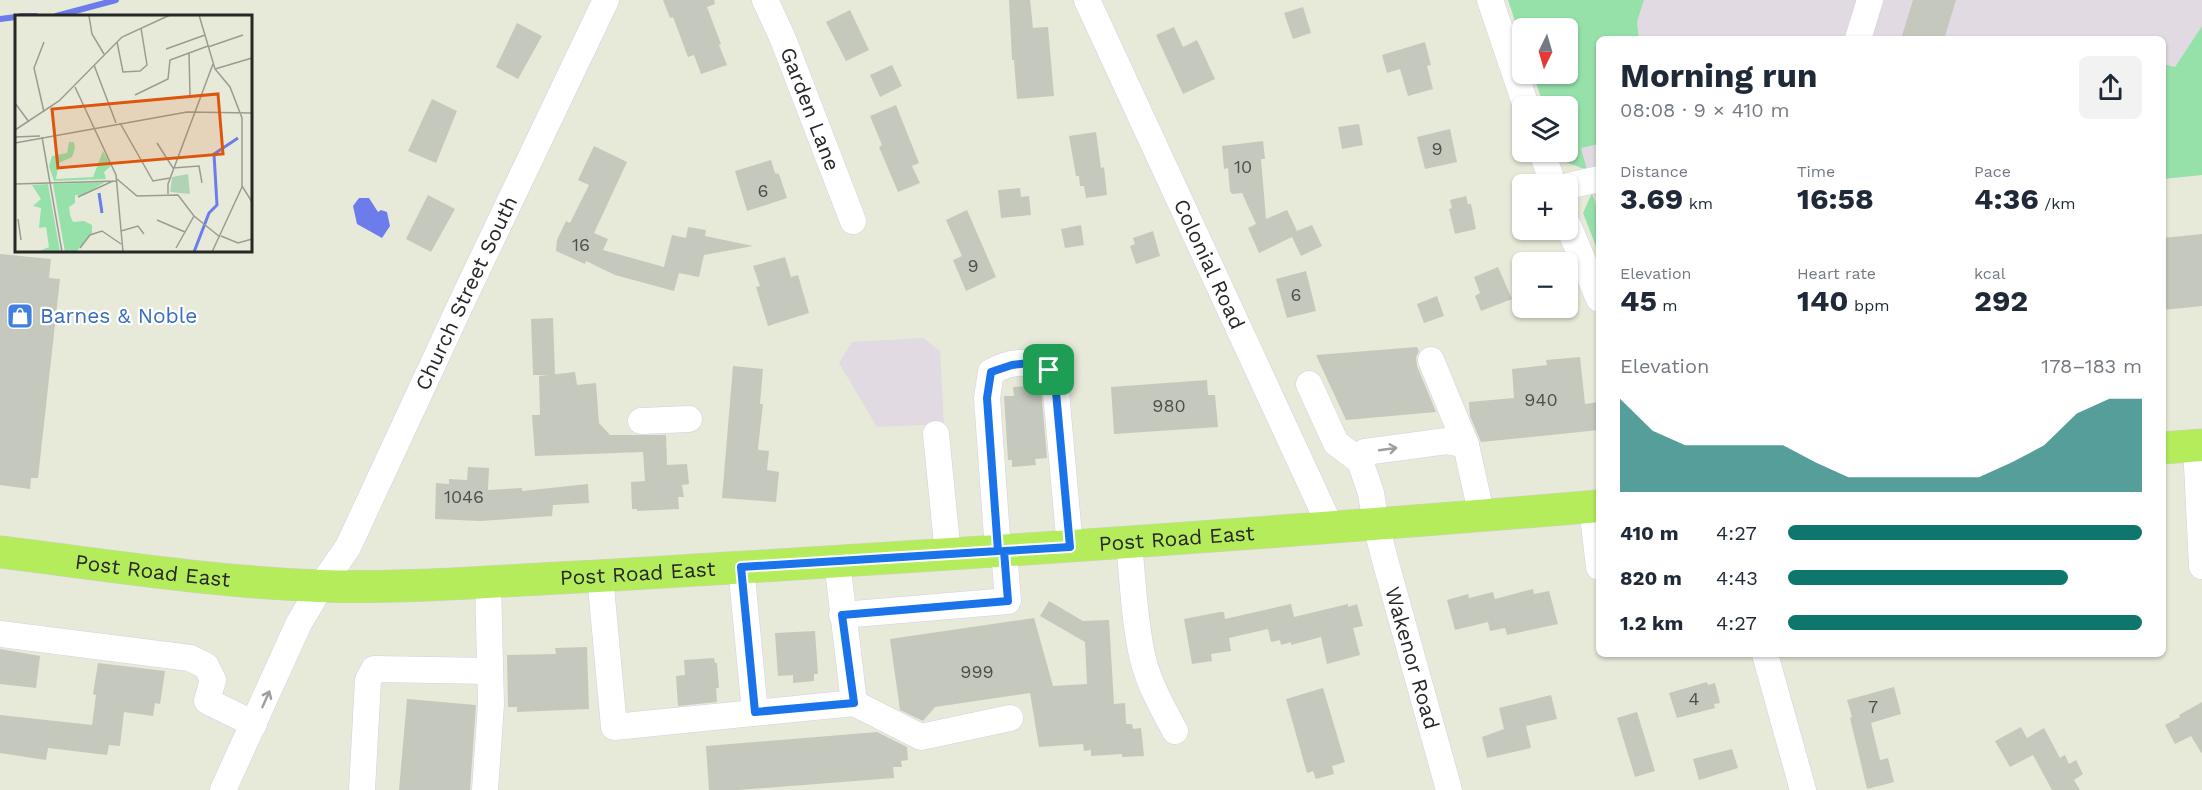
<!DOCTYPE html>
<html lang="en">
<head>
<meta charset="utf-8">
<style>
	body { margin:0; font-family:"Work Sans",sans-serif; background:#f2f2f3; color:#1f2937; height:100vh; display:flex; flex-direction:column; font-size:22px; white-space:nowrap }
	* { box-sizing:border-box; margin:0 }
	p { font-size:20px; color:#747a83 }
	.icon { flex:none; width:33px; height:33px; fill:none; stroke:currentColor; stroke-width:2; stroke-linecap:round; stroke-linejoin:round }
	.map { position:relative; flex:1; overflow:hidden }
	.panel { position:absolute; left:1596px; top:36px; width:570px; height:621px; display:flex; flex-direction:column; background:#fff; border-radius:9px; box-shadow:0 2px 4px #0004 }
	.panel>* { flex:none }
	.needle { width:39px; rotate:185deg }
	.controls { position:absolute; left:1512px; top:18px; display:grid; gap:12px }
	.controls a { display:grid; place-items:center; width:66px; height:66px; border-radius:9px; background:#fff; box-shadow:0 2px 4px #0004; font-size:30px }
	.pin { position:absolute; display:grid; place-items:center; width:51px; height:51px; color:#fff; margin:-26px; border-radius:12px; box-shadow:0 3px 9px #0006 }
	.round { display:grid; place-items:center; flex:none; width:63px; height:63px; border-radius:9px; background:#f2f2f3 }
	.headline { display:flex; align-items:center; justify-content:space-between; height:102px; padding:0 24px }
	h1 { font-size:33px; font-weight:700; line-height:45px }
	.stats { display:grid; grid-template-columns:repeat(3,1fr); gap:9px; height:102px; padding:6px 24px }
	.stats div { display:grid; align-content:center }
	.stats b { font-size:30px; font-weight:700 }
	.stats small { font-size:16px; font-weight:400 }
	.stats p { font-size:16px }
	.chart { height:168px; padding:12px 24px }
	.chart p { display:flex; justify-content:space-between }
	.chart svg { width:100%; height:108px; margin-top:6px; fill:#0f766e; opacity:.7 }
	ul { padding:0 24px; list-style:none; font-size:20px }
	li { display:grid; grid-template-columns:96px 72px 1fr; align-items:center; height:45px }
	li i { height:15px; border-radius:8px; background:#0f766e }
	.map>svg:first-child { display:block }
	.industrial { fill:#e1dae2 }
	.green { fill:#96e0aa }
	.water { fill:#6d7ceb }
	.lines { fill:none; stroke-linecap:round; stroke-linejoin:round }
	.stream { stroke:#6d7ceb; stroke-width:6 }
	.building { fill:#c5c8bc }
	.minor-casing { stroke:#d6cee0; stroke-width:27 }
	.major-casing { stroke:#cfcfcf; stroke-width:33 }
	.minor { stroke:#fff; stroke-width:26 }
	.major { stroke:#b5ec5b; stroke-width:32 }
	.oneway { stroke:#9e9e9e }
	.route-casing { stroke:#fff; stroke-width:12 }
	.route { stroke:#1a73e8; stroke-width:8 }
	.labels { text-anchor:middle; stroke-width:4.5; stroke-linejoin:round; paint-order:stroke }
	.number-label { font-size:18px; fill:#4e4f4c }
	.street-label { font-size:21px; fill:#272727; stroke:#fff }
	.shop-label { font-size:21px; fill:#366cbe; stroke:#fff; text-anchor:start }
	.inset-river { fill:none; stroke:#6d7ceb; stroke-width:3 }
	.inset-road { fill:none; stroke:#9a9c92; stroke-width:1.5 }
	.view { fill:#de560d; fill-opacity:0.15; stroke:#de560d; stroke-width:3 }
	.inset-edge { fill:none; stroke:#272727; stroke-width:3 }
</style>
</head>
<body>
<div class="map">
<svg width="2202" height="790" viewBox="0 0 2202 790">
	<rect width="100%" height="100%" fill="#e7ead9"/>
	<!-- industrial -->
	<path class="industrial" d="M1644,0H2202V26L2175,67L2163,64V39H1639L1637,22Z
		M1599,144V215L1581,148Z
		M923,338L940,351L944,424L877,427L839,363L852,342Z"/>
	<!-- green -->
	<path class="green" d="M1508,0H1644L1637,22L1639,39H1599V144L1581,148L1587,170L1563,161L1560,152H1568V106H1544L1533,74H1568V28H1522V42Z
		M2202,26V175L2163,179V64L2175,67Z
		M1592,193L1599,215V254L1583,213Z"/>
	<!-- water -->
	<path class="water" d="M359,198H369L378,212L381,210L387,212L390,226L382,238L357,224L353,206Z"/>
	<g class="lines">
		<!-- stream -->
		<path class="stream" d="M21,16H36
			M56,16L116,0
			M0,19L16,17"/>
	</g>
	<!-- building -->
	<path class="building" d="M663,0H714L715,4L707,7L721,44L719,45L727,65L701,74L694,55L688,57L673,17L670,18Z
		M1009,0H1030L1033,28L1048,27L1054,96L1017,99L1014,60H1012Z
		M1913,0H1956L1944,39H1901Z
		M1303,7L1311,33L1293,39L1284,13Z
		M850,10L869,50L846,61L826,22Z
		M517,23L542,36L518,79L496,67Z
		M1174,27L1183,47L1197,40L1215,79L1183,94L1156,35Z
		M1425,42L1431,65L1427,66L1433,89L1408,96L1400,69L1387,73L1382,55Z
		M892,65L902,86L880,97L870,75Z
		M432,99L457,111L436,163L408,151Z
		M896,105L919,163L912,166L920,183L898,192L879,147L882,145L870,116Z
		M1359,124L1363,145L1342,149L1338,127Z
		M1450,129L1457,162L1425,169L1417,137Z
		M1096,132L1101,168L1104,167L1107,195L1086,198L1084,186H1080L1079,176H1076L1069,136Z
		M1263,141L1265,159H1261L1266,219L1287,210L1297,231L1312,225L1322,246L1301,256L1292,237L1259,253L1248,228L1256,224L1242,193L1232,194L1230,191L1228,168L1224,169L1222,146Z
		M594,146L627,162L594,233L608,239L603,250L664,267L672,235L686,238L688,227L706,230L705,236L753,246L704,255L699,277L679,273L674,291L615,275L586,261L585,264L556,251L557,240L566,221L570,223L589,185L578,180Z
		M771,160L775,173L779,174L787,198L747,211L735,171Z
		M1020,188L1021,197L1029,196L1031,215L1001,218L998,190Z
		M428,195L455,209L431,252L406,239Z
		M1466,196L1468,204H1471L1476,229L1455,234L1449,209L1452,208L1450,200Z
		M967,210L996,277L966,291L953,260L962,256L946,220Z
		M1081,225L1084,245L1065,248L1061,229Z
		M1153,231L1160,256L1136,264L1130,246L1135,244L1133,238Z
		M2202,234V306L2163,310V238Z
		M0,254L51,259L49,278L60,279L38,478H31L30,489L0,485Z
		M785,257L791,277L798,275L809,313L768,326L756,287L760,286L753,266Z
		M1498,267L1512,299L1481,311L1475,296L1480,293L1474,277Z
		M1306,271L1316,311L1287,318L1276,279Z
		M1437,296L1444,316L1424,323L1417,304Z
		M553,318L555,375H533L531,319Z
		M1417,347L1419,351L1416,357L1417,366L1436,412L1346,420L1316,355Z
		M1580,357L1585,404L1599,402V430L1481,442L1470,416L1469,402L1514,398L1512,369L1547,365L1546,360Z
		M733,366L763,369L760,404H763L758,448L759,450L769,451L767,470L779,472L776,502L722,498Z
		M575,372L577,385L596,383L599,423L610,435H666L667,465L687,464L689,484L682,485L684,497H678L679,509L637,511V509H632L631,482L645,481L643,452L535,456L532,415H540L539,376Z
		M1207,380L1208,395H1215L1218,427L1114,434L1111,387Z
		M1032,386V388H1041L1047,458L1035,459L1036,465L1012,467V460H1008L1004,396H1014L1013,387Z
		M468,467L489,468L488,490L522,488V491L588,484L589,503L553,505L552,516L480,521L435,519L436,483L449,484V479L467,480Z
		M1533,589L1534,594L1549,591L1558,624L1507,635L1505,628L1490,631L1488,622L1455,630L1447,600L1468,594L1469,598L1493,592L1495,599Z
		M1049,601L1083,621L1109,620L1114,704L1125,703L1126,724H1132L1133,729L1141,728L1144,756L1122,757V754L1091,756V750L1084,751L1083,744L1039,747L1030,693L935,707L923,721L900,710L890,639L1034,618L1053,686L1087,684L1085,642L1040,616Z
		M1291,604L1294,617L1348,604V607L1357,604L1363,626L1353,628L1360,655L1327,664L1321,637L1291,645V642L1281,645L1280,640L1271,642L1268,629L1229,638L1231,651L1211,654L1212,661L1192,664L1184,619L1220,612H1224L1225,619Z
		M815,631L818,674H814V681L793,683V675L778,676L775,633Z
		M587,647L589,709L517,712V707H508L507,655L556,654L555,648Z
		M0,649L40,656L36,688L0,684Z
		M714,658L715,663H717L719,688H716L717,702L678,706L676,676L685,675L684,660Z
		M98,663L165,671L160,704L155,703L153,716L124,712L120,746L109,745L107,755L48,748L46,760L0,753V715L92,725L96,695L93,694Z
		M1707,682L1708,685L1715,683L1720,703L1714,704L1715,708L1677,718L1669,693Z
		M1894,687L1901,714L1871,723L1880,760L1888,758L1894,782L1867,789L1850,718L1852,717L1847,700Z
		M1323,688L1345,762L1332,766L1334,774L1316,779L1313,771L1307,773L1286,699Z
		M1551,695L1557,719L1526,726L1531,748L1487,758L1482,737L1504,729L1499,708Z
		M407,699L476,705L470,790H399Z
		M2202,702V754L2191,736L2175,744L2165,725L2180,717L2179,715Z
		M1637,712L1655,771L1635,777L1617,718Z
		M2021,727L2027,738L2044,728L2060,758L2065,755L2069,764L2076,760L2083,774L2074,780L2080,790H2052L2033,755L2010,767L1995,741Z
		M877,732L907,747L908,760L901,761L902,767H893L894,778L738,790H709L706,746Z
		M1732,749L1738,768L1699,780L1693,759Z"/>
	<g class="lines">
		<defs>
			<g id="minor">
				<path id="s1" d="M765,0L783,39L853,221"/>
				<path id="s2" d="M1087,0L1331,528"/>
				<path d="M1490,0L1526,106"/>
				<path d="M1858,39L1870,0"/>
				<path d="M1542,152L1553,184"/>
				<path d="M1568,186L1599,179"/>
				<path d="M1568,225L1599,299"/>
				<path d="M1431,360L1466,445"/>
				<path d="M1309,384L1336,443L1360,461"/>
				<path d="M641,421L689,419"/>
				<path d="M936,434L948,554"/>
				<path d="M2196,445L2202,566"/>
				<path d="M1592,507L1599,567"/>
				<path d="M1129,543C1133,581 1134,621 1143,659C1149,684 1163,709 1175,731"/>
				<path d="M998,551L987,398L991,372C1013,359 1041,358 1055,381L1070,547"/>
				<path d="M741,567L755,712"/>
				<path d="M600,576L614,727L854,703L837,561"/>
				<path d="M842,615L1008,601L1004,551"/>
				<path d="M0,634L190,658L206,666L213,680L207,701L254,724"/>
				<path d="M1765,654L1803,790"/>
				<path d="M854,703L921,737L1010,718"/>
				<path id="s3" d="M223,790L299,623L321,586L348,547L466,293L606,0"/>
				<path d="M362,790L368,680L374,669L490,671"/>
				<path d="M485,790L491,704L488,582"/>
				<path d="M1449,790L1385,560L1376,525L1371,493L1360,461L1365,452L1447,441L1466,445L1482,517"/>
			</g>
			<g id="major">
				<path d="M2163,448L2202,445"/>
				<path id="s4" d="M0,552C106,565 213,582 320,586C387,588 455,584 522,580C608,576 693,570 779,565C1053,548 1326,529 1599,506"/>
			</g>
		</defs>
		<!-- minor casing -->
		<use href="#minor" class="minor-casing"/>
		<!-- major casing -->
		<use href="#major" class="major-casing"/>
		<!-- minor -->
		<use href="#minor" class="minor"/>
		<!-- major -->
		<use href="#major" class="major"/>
	</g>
	<!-- one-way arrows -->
	<defs><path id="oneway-shaft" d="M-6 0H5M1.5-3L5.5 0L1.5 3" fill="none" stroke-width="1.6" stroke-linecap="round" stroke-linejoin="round" transform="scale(1.5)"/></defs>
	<g class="oneway">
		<use href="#oneway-shaft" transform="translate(1388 449) rotate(-8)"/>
		<use href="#oneway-shaft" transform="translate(266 699) rotate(-66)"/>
	</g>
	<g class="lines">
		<defs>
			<path id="route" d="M1029,363C1042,366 1048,369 1055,381L1070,547L1004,551L1008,601L842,615L854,703L755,712L741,567L998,551L987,398L991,372L1012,365Z"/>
		</defs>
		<!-- route casing -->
		<use href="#route" class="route-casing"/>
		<!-- route -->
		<use href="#route" class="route"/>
	</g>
	<!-- icons -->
	<defs>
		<symbol id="shop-square" viewBox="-11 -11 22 22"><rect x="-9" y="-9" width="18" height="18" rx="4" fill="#3f7fe0" stroke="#fff"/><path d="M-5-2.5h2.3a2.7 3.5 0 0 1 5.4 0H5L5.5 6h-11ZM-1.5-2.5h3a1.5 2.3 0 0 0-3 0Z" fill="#fff"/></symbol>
	</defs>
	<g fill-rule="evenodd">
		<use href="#shop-square" x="5" y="301" width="30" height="30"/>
	</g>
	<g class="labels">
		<!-- number labels -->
		<g class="number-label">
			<text x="1437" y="155">9</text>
			<text x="1243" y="173">10</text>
			<text x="763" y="197">6</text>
			<text x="581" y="251">16</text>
			<text x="973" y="272">9</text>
			<text x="1296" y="301">6</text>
			<text x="1541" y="406">940</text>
			<text x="1169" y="412">980</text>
			<text x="464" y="503">1046</text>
			<text x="977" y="678">999</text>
			<text x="1694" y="705">4</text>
			<text x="1873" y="713">7</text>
		</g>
		<!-- street labels -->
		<g class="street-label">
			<text dy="7" stroke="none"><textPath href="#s1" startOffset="118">Garden Lane</textPath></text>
			<text dy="7" stroke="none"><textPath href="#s2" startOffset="291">Colonial Road</textPath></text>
			<text dy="7" stroke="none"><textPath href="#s3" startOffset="554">Church Street South</textPath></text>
			<text dy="7" stroke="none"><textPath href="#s4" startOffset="1180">Post Road East</textPath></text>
			<text dy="7" stroke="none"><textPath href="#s4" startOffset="154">Post Road East</textPath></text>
			<text dy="7" stroke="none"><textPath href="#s4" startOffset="640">Post Road East</textPath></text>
			<text transform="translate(1412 658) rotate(74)" y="7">Wakenor Road</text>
		</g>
		<!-- shop labels -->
		<g class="shop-label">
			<text x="40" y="323">Barnes &amp; Noble</text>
		</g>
	</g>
	<!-- overview -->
	<g transform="translate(15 15)">
		<rect width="237" height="237" fill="#e7ead9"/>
		<path d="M54,127H59L60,133L57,142L44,148L41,164L78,162L88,136L96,151L89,157L91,164L39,166L34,151L37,141L52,138ZM90,167L67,181L60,180V188L54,192L55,200L58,207L69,206L77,210V218L61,237H50L38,169ZM33,169L45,237H22L34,232L31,212L24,213L26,193L18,191L26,184L17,170Z" fill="#96e0aa"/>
		<path d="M173,159L175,179L155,177L157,162Z" fill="#b0d3b5"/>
		<path class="inset-river" d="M84,178L87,198M179,237L194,198L202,190L199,139L223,123"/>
		<path class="inset-road" d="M184,0L200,54L215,72L227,103V171L237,187M74,1L77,19L89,39M29,27L19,53L29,97M102,27L108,57L125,56L132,50L126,13M193,32L228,20M151,34L190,20M174,38L175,80M79,50L101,108M200,54L237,43M60,72L101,160L108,237M120,80L153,64L155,45L193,31M0,88L14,107M105,108L138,166L155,163M0,115L44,86L107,22L155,0M0,122L25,121M27,122L47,237M0,128L172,97L237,98M142,128L158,153L184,151L187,168M102,164L122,181L163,180L179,201L205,222M0,169L101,166M153,179V169L198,49M63,182L98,166M3,204L6,225M142,205L170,217M106,216L123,211L129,219M206,221L223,228L237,224M65,233L75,220L87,216L106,229M161,233L179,201M197,237L227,172"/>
		<path class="view" d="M203,79L208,139L43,153L37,94Z"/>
		<rect width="237" height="237" class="inset-edge"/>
	</g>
</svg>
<div class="controls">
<a><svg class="needle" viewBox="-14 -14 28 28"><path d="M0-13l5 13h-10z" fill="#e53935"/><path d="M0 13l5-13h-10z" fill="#747a83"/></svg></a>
<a><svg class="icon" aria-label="layers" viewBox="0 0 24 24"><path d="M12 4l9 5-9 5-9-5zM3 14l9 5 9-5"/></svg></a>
<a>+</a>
<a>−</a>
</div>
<div class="pin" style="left:1049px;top:370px;background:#1e9e55"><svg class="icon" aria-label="arrive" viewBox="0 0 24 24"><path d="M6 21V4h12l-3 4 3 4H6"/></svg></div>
<section class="panel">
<div class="headline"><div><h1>Morning run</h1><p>08:08 · 9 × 410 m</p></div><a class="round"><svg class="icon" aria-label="share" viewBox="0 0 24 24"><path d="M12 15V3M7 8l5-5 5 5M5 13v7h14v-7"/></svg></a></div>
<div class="stats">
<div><p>Distance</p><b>3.69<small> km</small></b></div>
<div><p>Time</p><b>16:58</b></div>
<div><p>Pace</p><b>4:36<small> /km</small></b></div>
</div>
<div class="stats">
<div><p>Elevation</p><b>45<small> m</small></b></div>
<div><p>Heart rate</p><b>140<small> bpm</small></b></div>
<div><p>kcal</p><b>292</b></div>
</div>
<div class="chart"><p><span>Elevation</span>178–183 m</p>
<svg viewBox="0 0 160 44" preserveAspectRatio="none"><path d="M0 44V6L10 19L20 25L30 25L40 25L50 25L60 32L70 38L80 38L90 38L100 38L110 38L120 32L130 25L140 12L150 6L160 6V44z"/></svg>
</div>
<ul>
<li><b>410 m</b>4:27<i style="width:100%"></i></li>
<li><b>820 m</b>4:43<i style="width:79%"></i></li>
<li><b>1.2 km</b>4:27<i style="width:100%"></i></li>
</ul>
</section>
</div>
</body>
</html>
